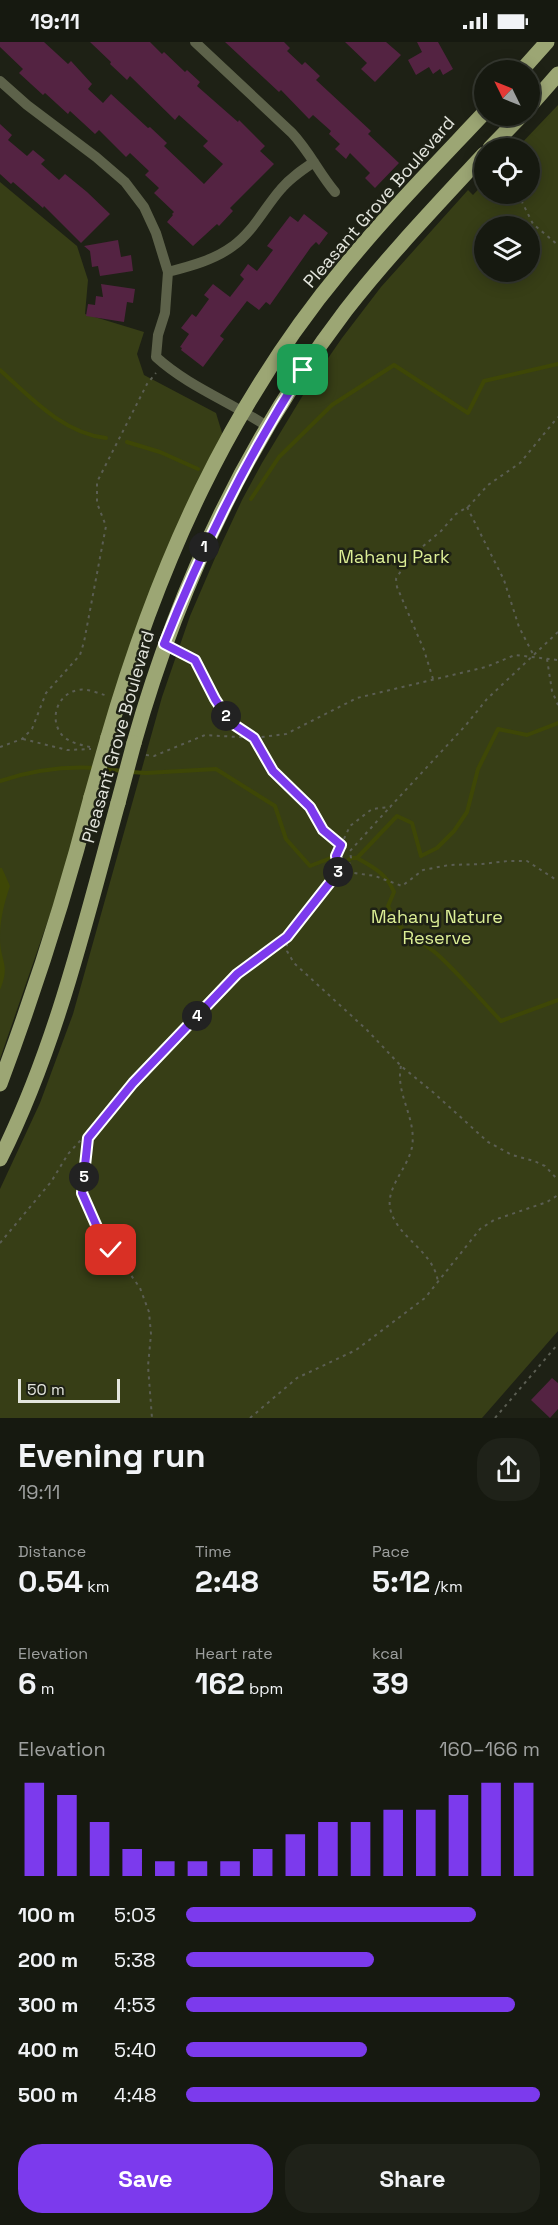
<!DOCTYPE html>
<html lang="en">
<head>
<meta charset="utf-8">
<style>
	body { margin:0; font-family:"Space Grotesk",sans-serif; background:#1f2219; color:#f1f3f6; height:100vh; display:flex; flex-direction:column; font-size:22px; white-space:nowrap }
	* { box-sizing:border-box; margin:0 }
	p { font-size:20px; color:#9ea09f }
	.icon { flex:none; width:33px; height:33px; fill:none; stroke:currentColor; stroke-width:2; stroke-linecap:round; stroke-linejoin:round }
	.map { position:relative; height:1376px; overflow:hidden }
	.sheet { display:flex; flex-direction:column; background:#161910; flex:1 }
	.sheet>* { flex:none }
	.needle { width:39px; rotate:313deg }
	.fabs { position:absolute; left:474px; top:18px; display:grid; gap:12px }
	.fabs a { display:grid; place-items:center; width:66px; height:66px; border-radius:50%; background:#161910; box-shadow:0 3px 15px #0003,0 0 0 2px #353830; font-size:30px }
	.scale { position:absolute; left:18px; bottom:15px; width:102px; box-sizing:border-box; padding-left:6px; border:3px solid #e3e5dd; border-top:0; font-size:16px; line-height:21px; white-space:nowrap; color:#e3e5dd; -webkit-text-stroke:4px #1e2115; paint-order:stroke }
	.pin { position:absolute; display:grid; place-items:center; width:51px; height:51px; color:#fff; margin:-26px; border-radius:12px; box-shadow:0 3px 9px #0006 }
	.km { position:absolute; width:30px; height:30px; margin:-15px; border-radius:50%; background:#222; color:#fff; font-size:16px; line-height:30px; text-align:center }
	.round { display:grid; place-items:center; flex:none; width:63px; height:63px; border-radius:24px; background:#1f2219 }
	.head { display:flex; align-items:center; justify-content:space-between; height:102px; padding:0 18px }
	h1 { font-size:33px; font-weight:800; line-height:45px }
	.metrics { display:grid; grid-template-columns:repeat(3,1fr); gap:9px; height:102px; padding:6px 18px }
	.metrics div { display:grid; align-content:center }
	.metrics b { font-size:30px; font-weight:800 }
	.metrics small { font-size:16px; font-weight:400 }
	.metrics p { font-size:16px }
	.chart { height:168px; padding:12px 18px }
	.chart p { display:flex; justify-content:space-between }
	.chart svg { width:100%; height:108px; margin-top:6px; stroke:#7c3aed; stroke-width:6 }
	.action { display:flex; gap:12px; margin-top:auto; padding:12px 18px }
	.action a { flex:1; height:69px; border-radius:24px; background:#7c3aed; color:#fff; font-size:24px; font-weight:800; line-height:69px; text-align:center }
	.action a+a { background:#1f2219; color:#f1f3f6 }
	ul { padding:0 18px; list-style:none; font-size:20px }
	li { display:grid; grid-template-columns:96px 72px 1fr; align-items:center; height:45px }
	li i { height:15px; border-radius:8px; background:#7c3aed }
	.status { display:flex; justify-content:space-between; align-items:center; height:42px; padding:0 30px; background:#161910; direction:ltr }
	.status svg { height:16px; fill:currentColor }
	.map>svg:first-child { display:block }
	.green { fill:#373e16; fill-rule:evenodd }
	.water { fill:#3e4706 }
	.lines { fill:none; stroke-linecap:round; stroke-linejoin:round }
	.stream { stroke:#3e4706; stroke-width:4 }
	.building { fill:#542342 }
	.path { stroke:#5b5e53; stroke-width:2; stroke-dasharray:3 4.5; stroke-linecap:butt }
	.minor { stroke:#5d624a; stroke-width:10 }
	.primary { stroke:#9ca674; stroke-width:15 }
	.primary-bridge { stroke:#9ca674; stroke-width:15 }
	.route-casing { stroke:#fff; stroke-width:12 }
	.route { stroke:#7c3aed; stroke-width:8 }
	.labels { text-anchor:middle; stroke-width:5; stroke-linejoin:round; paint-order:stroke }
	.street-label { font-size:18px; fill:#e3e5dd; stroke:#1e2115 }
	.park-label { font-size:18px; fill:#ddef96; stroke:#1e2115 }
</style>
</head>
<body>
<div class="status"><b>19:11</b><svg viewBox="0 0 49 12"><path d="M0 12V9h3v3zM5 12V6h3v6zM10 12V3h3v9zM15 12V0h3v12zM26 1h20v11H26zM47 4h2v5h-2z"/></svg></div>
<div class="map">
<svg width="558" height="1376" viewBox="0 0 558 1376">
	<rect width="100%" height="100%" fill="#1e2115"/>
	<!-- green -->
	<path class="green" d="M558,63V1289L482,1376H0V1147L40,1061L73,972L162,655L190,574L215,516L242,458L262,421L306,348L342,296L381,245L468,148L473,153L484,141V152H530V106H517ZM484,184H530V230H484Z
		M0,140L77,204L88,238L85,272L144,290L137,312L144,333L216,371L223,394L141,573L66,826L0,1017Z"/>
	<!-- water -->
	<path class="water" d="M0,826H2L10,844C4,862 0,877 0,896C0,920 11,922 0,948Z"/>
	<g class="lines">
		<!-- stream -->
		<path class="stream" d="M0,328C31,356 63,391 106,396
			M127,400L160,410L198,427
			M251,457L279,415L332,363L394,323L468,371L484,339L558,322
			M104,727L123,729
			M131,730L146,731L216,727L275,764L286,797L310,824L336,814L345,821L351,816H357L397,774L412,781L421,814L437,806L454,789L467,770L478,727L498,687L527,693L558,681
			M0,739C30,729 65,724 97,726
			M357,816C373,825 387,832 394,850L388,864C400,894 415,894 437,912C460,933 480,957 501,979L558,958"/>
	</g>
	<!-- building -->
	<path class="building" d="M0,0H44L68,22L71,19L92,42L88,47L103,61L111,52L148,86L150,85L167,101L164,104L204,142L223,122L203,104L208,99L179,73L175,78L130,34L127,38L110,22L111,20L90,0H150L162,12L164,10L185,30L187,28L200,40L197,44L238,80L239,78L265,104L260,109L274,122L230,166L233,169L219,184L217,182L193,204L167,180L173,173L172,172L174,170L154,151L159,146L145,133L149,129L130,111L126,115L99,88L95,92L70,69L68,72L45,51L43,53L19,31L23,27L0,5Z
		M225,0H284L290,6L287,9L302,23L305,20L320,34L316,38L371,89L368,92L399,121L375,146L365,136L370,131L350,111L346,117L335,107L340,102L329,92L331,89L313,73L309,77L281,48L279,50Z
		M345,0H386L401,13L375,40L361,27L367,21Z
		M417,0H438L453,27L443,33L440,27L433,32L429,25L416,33L408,18L422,10Z
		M0,82L12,93L8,98L27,114L33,108L45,118L41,122L59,138L65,132L87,150L110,172L81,201L44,164L43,166L13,140L11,142L0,132Z
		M304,172L328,191L319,203L316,200L311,205L270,263L266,260L259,268L247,259L220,294L224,297L203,325L181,308L182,306L180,305L189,292L181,286L192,272L196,275L209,257L204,253L213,242L230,255L244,237L240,233L248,222L257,229L273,208L267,204L290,174L298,180Z
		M118,198L121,215L131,213L133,229L100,234L98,224L92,225L90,209L84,204Z
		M101,242L135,247L133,261L127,260L124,280L86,274L88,262L95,263L96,254L103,255Z
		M552,1336L558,1341V1367L550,1376L531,1358Z"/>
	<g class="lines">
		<!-- path -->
		<path class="path" d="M518,152L533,182L558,203
			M467,465L504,538L519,585L534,614
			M558,590L487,657L466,683L390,765L372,767L350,784L336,814L339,829L287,895V909L294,921L367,988L401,1024L434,1051L488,1100L512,1113L534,1119L545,1124L558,1138
			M178,609L195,618L215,657L230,680L254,696L273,729L310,764L323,788L350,809L390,765
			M547,617L552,649L558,663
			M433,637L424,608L397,545L396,537L408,517L441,489L456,472L469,464L488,443L520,421L558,375
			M23,697L67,708L91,707
			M0,705L22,697L32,687L46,651L80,613L84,600L106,484L97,461V440L147,342L156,331
			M90,705C81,703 71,701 64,695C48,680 56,652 78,648C87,646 97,651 105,653
			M146,713L154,714L205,693L254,696L286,692L357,656L486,625L515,613L558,618
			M339,829L347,830L351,816L350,809
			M347,830L375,834L402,844L423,828L449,823L482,822L508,819H527L558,839
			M401,1024C395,1052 417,1076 412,1105C407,1130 379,1150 394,1177C406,1200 434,1212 438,1240
			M95,1085L88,1096L86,1104L83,1151L97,1185L140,1246L149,1270L151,1292L148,1324L152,1376
			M0,1201L51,1140L68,1112L133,1041L237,932L286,896
			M250,1376L297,1336L356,1308L425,1256L480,1187L494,1178L547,1160L558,1153
			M495,1376L558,1302"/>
		<!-- minor -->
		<path class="minor" d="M195,0L292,91C309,109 319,131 335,150
			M0,39L27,63L96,115L125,140L144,165L156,191L168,230L165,271L158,293L156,315C189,345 231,360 268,385
			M168,230C191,224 214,218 233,204C253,190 265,165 281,147C290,136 302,128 314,120"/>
		<!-- primary -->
		<path class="primary" d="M522,28L547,0
			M530,64L558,32
			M490,106L521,74
			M108,695C158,523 229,363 344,225C388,171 437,121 484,71
			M134,701C178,545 247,398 346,268C389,213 437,163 484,112
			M0,1042C35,948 66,852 91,755
			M0,1117C56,1005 85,881 118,761"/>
		<!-- primary-bridge -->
		<path class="primary-bridge" d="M91,755L108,695
			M118,761L134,701"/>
	</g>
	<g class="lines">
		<defs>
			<path id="route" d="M111,1208L97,1185L82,1151L88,1096L133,1041L237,932L287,895L339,829L336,814L341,803L323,788L310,765L273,729L254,696L230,680L215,657L195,618L164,602C202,506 247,415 303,328"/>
		</defs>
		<!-- route casing -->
		<use href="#route" class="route-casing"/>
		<!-- route -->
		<use href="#route" class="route"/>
	</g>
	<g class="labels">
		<!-- street labels -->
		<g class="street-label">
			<text transform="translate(379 160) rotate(-49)" y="6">Pleasant Grove Boulevard</text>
			<text transform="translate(118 695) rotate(-74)" y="6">Pleasant Grove Boulevard</text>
		</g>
		<!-- park labels -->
		<g class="park-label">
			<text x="394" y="521">Mahany Park</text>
			<text x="437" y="881">Mahany Nature<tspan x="437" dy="21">Reserve</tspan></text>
		</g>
	</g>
</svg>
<div class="fabs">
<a><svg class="needle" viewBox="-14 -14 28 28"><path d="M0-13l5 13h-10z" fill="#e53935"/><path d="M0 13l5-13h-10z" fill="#9ea09f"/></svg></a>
<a><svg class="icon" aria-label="locate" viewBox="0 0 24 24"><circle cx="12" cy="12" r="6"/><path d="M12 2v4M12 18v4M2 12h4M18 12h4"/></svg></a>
<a><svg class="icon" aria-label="layers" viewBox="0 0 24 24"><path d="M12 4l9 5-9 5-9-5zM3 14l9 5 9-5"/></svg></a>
</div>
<div class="scale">50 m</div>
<div class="pin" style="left:303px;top:328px;background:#1e9e55"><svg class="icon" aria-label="arrive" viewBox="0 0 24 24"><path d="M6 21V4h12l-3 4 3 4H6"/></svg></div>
<div class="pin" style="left:111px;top:1208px;background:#d93025"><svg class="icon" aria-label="check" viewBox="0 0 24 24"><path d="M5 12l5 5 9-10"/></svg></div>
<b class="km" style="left:204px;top:505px">1</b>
<b class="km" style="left:226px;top:674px">2</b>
<b class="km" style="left:338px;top:830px">3</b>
<b class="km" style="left:197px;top:974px">4</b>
<b class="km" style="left:84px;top:1135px">5</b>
</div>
<section class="sheet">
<div class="head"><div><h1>Evening run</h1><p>19:11</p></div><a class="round"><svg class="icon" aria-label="share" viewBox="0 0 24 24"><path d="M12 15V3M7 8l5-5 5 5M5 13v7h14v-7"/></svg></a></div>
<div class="metrics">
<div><p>Distance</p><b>0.54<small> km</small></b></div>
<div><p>Time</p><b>2:48</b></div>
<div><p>Pace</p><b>5:12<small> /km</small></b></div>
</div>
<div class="metrics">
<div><p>Elevation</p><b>6<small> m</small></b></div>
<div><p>Heart rate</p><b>162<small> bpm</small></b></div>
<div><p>kcal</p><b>39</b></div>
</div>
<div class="chart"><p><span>Elevation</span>160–166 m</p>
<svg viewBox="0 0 160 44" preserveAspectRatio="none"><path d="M5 44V6M15 44V11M25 44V22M35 44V33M45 44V38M55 44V38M65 44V38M75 44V33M85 44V27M95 44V22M105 44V22M115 44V17M125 44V17M135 44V11M145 44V6M155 44V6"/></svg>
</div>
<ul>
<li><b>100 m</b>5:03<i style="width:82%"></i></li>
<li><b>200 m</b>5:38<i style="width:53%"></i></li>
<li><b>300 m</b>4:53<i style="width:93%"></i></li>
<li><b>400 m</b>5:40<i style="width:51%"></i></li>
<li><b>500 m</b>4:48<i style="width:100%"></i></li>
</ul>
<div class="action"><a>Save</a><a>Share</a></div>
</section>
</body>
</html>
